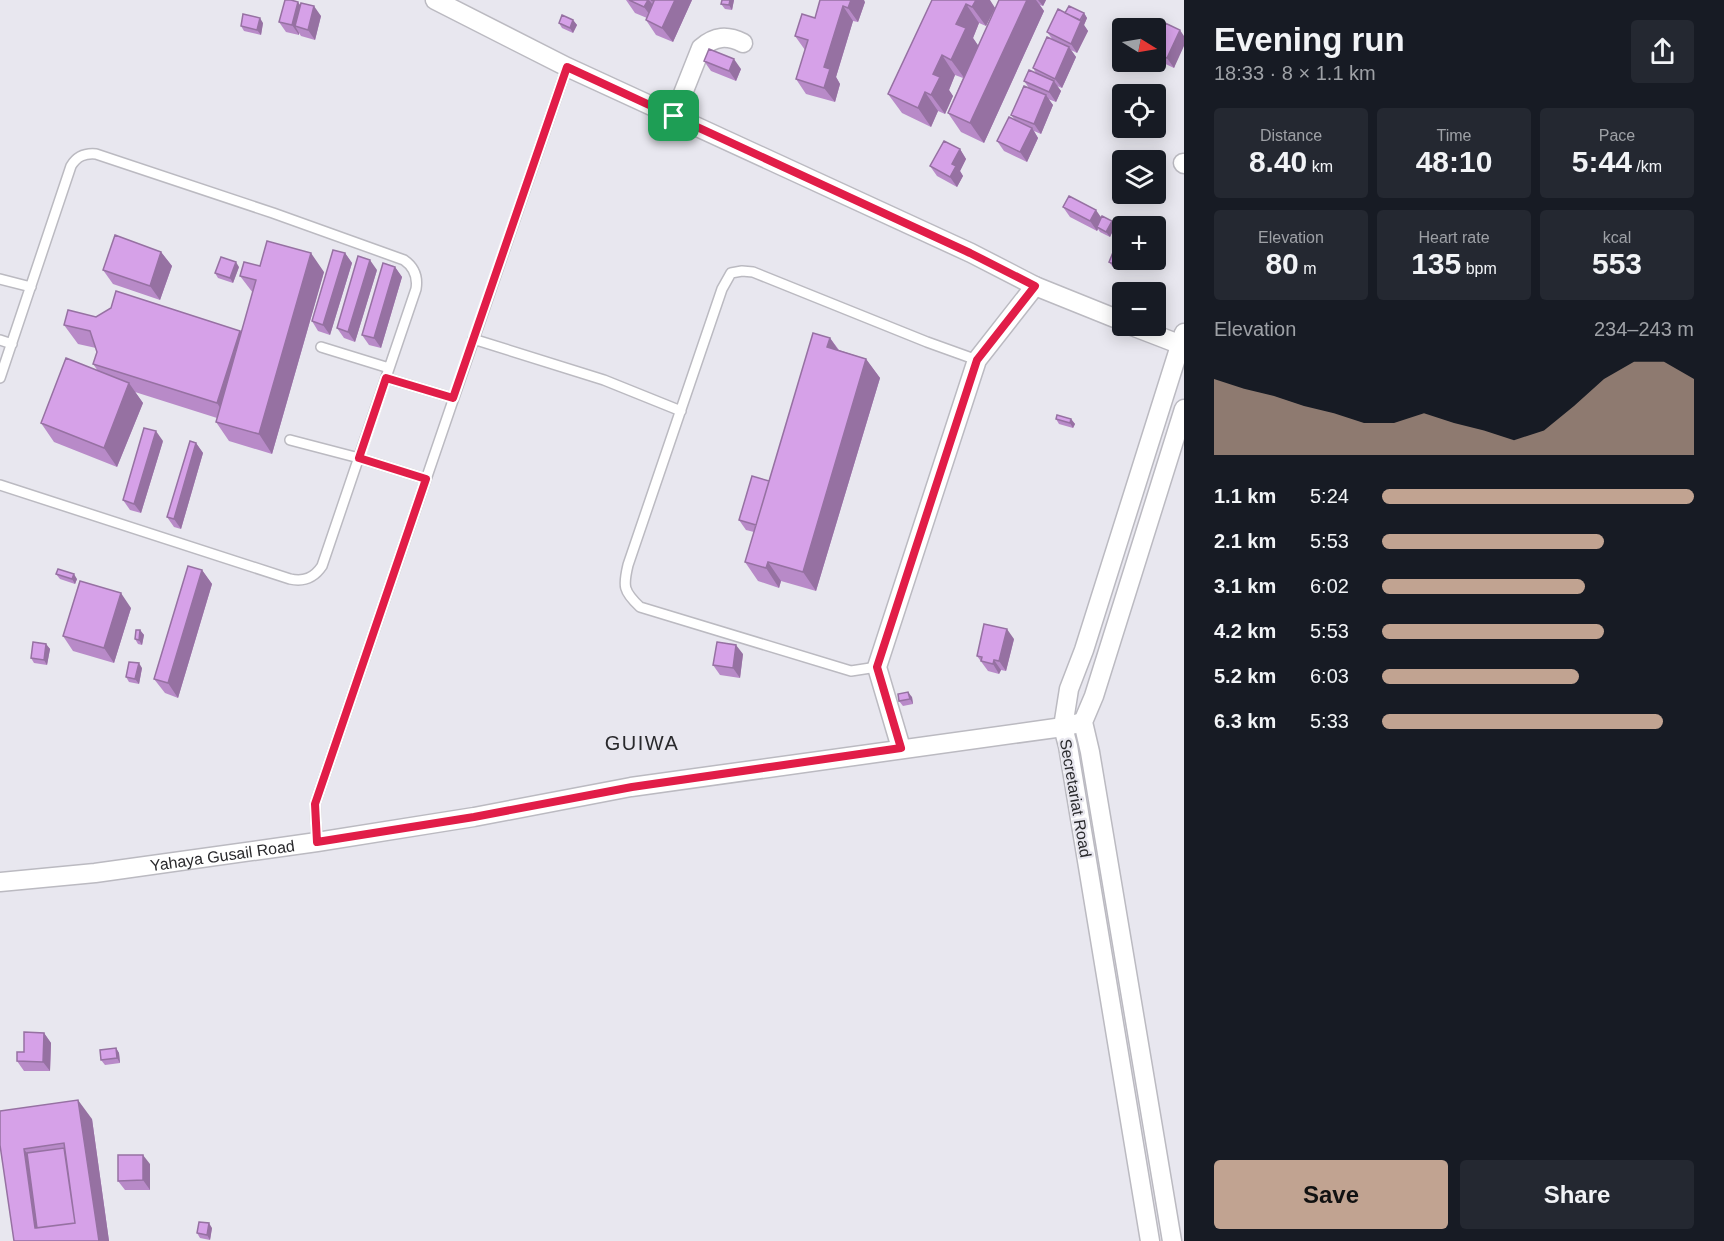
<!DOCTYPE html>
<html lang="en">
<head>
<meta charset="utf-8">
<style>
	body { margin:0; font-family:Helvetica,sans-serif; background:#242831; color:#f1f3f6; height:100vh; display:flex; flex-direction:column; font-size:22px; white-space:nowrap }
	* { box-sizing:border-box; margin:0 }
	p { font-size:20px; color:#9ea1a6 }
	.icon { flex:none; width:33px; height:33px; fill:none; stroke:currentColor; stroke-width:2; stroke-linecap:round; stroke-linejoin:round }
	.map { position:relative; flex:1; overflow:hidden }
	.side { display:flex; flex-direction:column; background:#171b24; width:540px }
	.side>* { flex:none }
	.needle { width:39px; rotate:101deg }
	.tools { position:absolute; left:1112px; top:18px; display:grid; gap:12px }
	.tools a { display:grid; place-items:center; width:54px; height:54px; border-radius:6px; background:#171b24; box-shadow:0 3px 15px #0003; font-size:30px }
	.pin { position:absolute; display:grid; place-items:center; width:51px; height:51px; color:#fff; margin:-26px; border-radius:12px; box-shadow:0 3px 9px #0006 }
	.round { display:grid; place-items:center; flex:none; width:63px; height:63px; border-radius:6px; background:#242831 }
	.overview { display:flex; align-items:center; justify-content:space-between; height:102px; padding:0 30px }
	h1 { font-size:33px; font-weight:600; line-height:45px }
	.metrics { display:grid; grid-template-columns:repeat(3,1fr); gap:9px; height:102px; padding:6px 30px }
	.metrics div { display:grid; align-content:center; border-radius:6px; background:#242831; text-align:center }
	.metrics b { font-size:30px; font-weight:600 }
	.metrics small { font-size:16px; font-weight:400 }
	.metrics p { font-size:16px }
	.chart { height:168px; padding:12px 30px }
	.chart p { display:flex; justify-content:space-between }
	.chart svg { width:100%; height:108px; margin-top:6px; fill:#c1a391; opacity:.7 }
	.cta { display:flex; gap:12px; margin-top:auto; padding:12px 30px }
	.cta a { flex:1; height:69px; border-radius:6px; background:#c1a391; color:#111; font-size:24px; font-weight:600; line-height:69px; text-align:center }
	.cta a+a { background:#242831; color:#f1f3f6 }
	ul { padding:0 30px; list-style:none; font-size:20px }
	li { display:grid; grid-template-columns:96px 72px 1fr; align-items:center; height:45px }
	li i { height:15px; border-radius:8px; background:#c1a391 }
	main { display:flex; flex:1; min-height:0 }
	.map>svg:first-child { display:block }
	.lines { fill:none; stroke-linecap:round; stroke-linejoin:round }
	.lane-casing { stroke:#bbbac1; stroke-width:12 }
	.street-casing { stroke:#bbbac1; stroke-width:21 }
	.lane { stroke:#fff; stroke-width:9 }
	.street { stroke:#fff; stroke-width:18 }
	.wall { fill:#b88ac8 }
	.shaded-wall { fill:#9671a2 }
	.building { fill:#d6a1e8; stroke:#9671a2; stroke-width:1.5; fill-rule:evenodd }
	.route-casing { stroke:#fff; stroke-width:12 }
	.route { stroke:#e11d48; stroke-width:8 }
	.labels { text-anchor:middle; stroke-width:4.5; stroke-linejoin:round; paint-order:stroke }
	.street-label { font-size:16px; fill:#29292c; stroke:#e8e7ef }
	.quarter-label { font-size:20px; letter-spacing:1.5px; fill:#29292c; stroke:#e8e7ef }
</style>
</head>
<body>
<main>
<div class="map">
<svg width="1184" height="1241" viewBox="0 0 1184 1241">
	<rect width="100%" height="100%" fill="#e8e7ef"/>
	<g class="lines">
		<defs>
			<path id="lane" d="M0,279L31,287
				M473,339L604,380L681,411
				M0,340L12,344
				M321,347L389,368
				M0,378L71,166C77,156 85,153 96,154L273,213L404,260C414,267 418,277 416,289L322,566C314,578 304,582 290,579L0,485
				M386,378L453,398
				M290,440L359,458L426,479
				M877,667L851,671L640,607C623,591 623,586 628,565L722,289L731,273L742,271L753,272L927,342L977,360
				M317,842L315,804L567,67"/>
			<g id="street">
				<path d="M435,0L567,67L971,253L1035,286L1122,321"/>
				<path d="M674,116L701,48C715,36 727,35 743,43"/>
				<path d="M1183,163L1184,164"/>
				<path d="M1132,326L1184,346"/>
				<path d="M901,748L877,667L977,360L1035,286"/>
				<path id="s1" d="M0,882L95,873L317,842L474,817L631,787L1063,727L1083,722"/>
				<path d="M1150,1241L1068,746L1063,727L1069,689L1084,650L1184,333"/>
				<path d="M1172,1241L1090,752L1083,722L1094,696L1184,409"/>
			</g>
		</defs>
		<!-- lane casing -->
		<use href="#lane" class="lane-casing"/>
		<!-- street casing -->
		<use href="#street" class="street-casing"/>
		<!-- lane -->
		<use href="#lane" class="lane"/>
		<!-- street -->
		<use href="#street" class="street"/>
	</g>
	<!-- wall -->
	<path class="wall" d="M626,0H692L673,42L656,35L646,20L647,18L635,13Z
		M734,0L732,10L725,9L721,4Z
		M820,0L865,2L858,22L853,21L836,77L840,84L835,102L806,94L796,79L805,50L795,36L815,18Z
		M932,0L990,1L995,8L986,26L979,23L973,38L978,46L999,0H1046L1043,6L1040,5L1044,11L984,143L961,132L948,113L963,78L955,75L949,90L953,96L945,114L938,111L931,127L902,113L888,94Z
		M300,5L321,16L315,40L301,36L299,33V35L286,32L279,22Z
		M1065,13H1084L1087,18L1084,25L1088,31L1077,53L1071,50L1076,57L1062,88L1057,86L1061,91L1056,102L1048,99L1053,105L1041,134L1034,131L1038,138L1027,162L1004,151L997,141L1015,120L1011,115L1029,88L1024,81L1036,73L1033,68L1053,40L1047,32Z
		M573,20L577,25L573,33L562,28L559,23Z
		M263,23L261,35L244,31L241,26Z
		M1184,36L1174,68L1159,61L1155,56V45Z
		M704,61L741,69L736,81L711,71Z
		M960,149L966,159L960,171L963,176L957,187L937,176L930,166Z
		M1063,207L1102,217L1112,221L1115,226L1110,237L1100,232L1098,229L1097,231L1070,217Z
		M161,252L172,266L160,300L113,284L103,270Z
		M345,253L352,263L330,335L318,331L312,321Z
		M1122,260H1125L1121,270L1113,267L1109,262Z
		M260,266L324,272L272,454L229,441L216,422L217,418L135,392L143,403L117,467L54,442L41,423L98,371L93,364L97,352L96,348L78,344L64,325L96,317L240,331L241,333L253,293L240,276Z
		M239,267L233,283L218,278L215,273Z
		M395,267L402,277L381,348L369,345L362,335Z
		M377,270L355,342L344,338L337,328Z
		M830,338L839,350L866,359L880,378L816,591L781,581L779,588L758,581L745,562L754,532L746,530L739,520L769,481Z
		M1056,419H1071L1075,424L1073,428L1059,424Z
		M163,441L141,513L130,510L123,500Z
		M196,443L203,453L181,529L174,527L167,517Z
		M202,570L212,584L178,698L165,693L154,679Z
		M56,574L77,579L75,584L60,579Z
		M131,608L114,663L73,651L63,636Z
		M140,630L144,635L142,645L138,644L135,639Z
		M1014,639L1006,671L1001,670L999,674L988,671L977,656Z
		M46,644L50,649L47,665L34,663L31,658Z
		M743,654L740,678L720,675L713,665Z
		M142,668L139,684L129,682L126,677Z
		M912,697L913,704L903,706L899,701Z
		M44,1033L51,1043L50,1071H24L17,1061L24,1052Z
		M116,1048L119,1053L120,1063L105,1065L101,1060Z
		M92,1119L109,1241L0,1145Z
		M150,1164V1190H125L118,1181Z
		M212,1228L210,1240L200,1238L197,1233Z"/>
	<!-- shaded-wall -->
	<path class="shaded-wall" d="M648,0H649L659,13L655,22L644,7Z
		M675,0H692L673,42L662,28Z
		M730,0H734L732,10L729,5Z
		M851,0H864L865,2L858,22L848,8Z
		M976,0H990L995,8L986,26L972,7Z
		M1027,0H1036L1044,11L984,143L970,123Z
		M1038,0H1046L1043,6Z
		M298,2L305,12L295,26L299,33V35L292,25Z
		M966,4L979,23L973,38L980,48L965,79L951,60L956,24Z
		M314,6L321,16L315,40L308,30Z
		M843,6L853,21L836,77L840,84L835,102L824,88V67Z
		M1084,13L1087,18L1084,25L1088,31L1077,53L1071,44Z
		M260,18L263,23L261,35L257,30Z
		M573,20L577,25L573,33L570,28Z
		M1180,30L1184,36V46L1174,68L1167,58Z
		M1069,47L1076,57L1062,88L1055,79Z
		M942,55L955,75L949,90L953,96L945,114L931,95L933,74Z
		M734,59L741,69L736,81L729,71Z
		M1054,81L1061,91L1056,102L1049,92Z
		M925,92L938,111L931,127L918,108Z
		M1046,95L1053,105L1041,134L1034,124Z
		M1032,128L1038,138L1027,162L1020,152Z
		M960,149L966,159L960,171L963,176L957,187L950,177L952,164Z
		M1096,210L1103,220L1097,227L1098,229L1097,231L1090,221Z
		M1112,221L1115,226L1110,237L1106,232Z
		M161,252L172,266L160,300L150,286Z
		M311,253L324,272L272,454L259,434Z
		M345,253L352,263L330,335L323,325Z
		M1122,254V260H1125L1121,270L1118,266Z
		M370,260L377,270L355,342L348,332Z
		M236,262L239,267L233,283L230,278Z
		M395,267L402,277L381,348L374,338Z
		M240,331L253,350L230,423L217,403Z
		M830,338L843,357L827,347Z
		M866,359L880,378L816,591L803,572Z
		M129,383L143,403L117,467L104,448Z
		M1071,419L1075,424L1073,428L1070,423Z
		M156,431L163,441L141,513L134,504Z
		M196,443L203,453L181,529L174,519Z
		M768,562L781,581L779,588L766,568Z
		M202,570L212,584L178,698L168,683Z
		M74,574L77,579L75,584L72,579Z
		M121,593L131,608L114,663L104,648Z
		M1007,629L1014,639L1006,671L999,661Z
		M140,630L144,635L142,645L139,640Z
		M46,644L50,649L47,665L44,660Z
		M736,645L743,654L740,678L733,668Z
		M994,660L1001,670L999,674L993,664Z
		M139,663L142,668L139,684L135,679Z
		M908,692L912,697L913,704L910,699Z
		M44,1033L51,1043L50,1071L43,1062Z
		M116,1048L119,1053L120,1063L117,1058Z
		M78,1100L92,1119L109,1241H99Z
		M24,1149L37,1168L46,1232L35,1228Z
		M143,1155L150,1164V1190L143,1180Z
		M209,1223L212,1228L210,1240L207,1235Z"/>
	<!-- building -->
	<path class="building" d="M285,0H291L298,2L292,25L279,22Z
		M629,0H648L644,7Z
		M651,0H675L662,28L646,20L654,1Z
		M722,0H730L729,5L721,4Z
		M820,0H851L848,8L843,6L824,67L830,69L824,88L796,79L808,40L795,36L802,14L815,18Z
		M932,0H976L972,7L966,4L956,24L966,28L951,60L942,55L933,74L940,77L931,95L925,92L918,108L888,94Z
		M999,0H1027L970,123L948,113Z
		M301,3L314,6L308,30L295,26Z
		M1069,6L1084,13L1080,20L1065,13Z
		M1058,9L1081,21L1071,44L1047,32Z
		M243,14L260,18L257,30L241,26Z
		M562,15L573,20L570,28L559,23Z
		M1165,23L1180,30L1167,58L1155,53V45Z
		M1047,37L1069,47L1055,79L1033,68Z
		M709,49L734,59L729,71L704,61Z
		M1029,70L1054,81L1049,92L1024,81Z
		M1024,86L1046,95L1034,124L1011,115Z
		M1009,117L1032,128L1020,152L997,141Z
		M944,141L960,149L952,164L956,166L950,177L930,166Z
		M1069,196L1096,210L1090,221L1063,207Z
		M1102,216L1112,221L1106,232L1097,227Z
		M115,235L161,252L150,286L103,270Z
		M267,241L311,253L259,434L216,422L256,280L240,276L244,262L260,266Z
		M333,250L345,253L323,325L312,321Z
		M1114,250L1122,252L1118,266L1109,262Z
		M358,256L370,260L348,332L337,328Z
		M221,257L236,262L230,278L215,273Z
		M383,263L395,267L374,338L362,335Z
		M116,291L240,331L217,403L93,364L97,352L90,331L64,325L68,310L96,317L111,308Z
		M813,333L830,338L827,347L866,359L803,572L768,562L766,568L745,562Z
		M66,358L129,383L104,448L41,423Z
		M1057,415L1071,419L1070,423L1056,419Z
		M144,428L156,431L134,504L123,500Z
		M190,441L196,443L174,519L167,517Z
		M752,476L769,481L756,525L739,520Z
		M188,566L202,570L168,683L154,679Z
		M58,569L74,574L72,579L56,574Z
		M80,581L121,593L104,648L63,636Z
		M984,624L1007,629L999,661L994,660L993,664L981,661L982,657L977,656Z
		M136,630H140L139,640L135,639Z
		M33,642L46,644L44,660L31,658Z
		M717,642L736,645L733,668L713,665Z
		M129,662L139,663L135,679L126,677Z
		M908,692L910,699L899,701L898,694Z
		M24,1032L44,1033L43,1062L17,1061V1052H24Z
		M116,1048L117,1058L101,1060L100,1050Z
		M78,1100L99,1241H14L0,1145V1111ZM64,1143L75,1223L35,1228L24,1149Z
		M64,1148L75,1223L37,1228L27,1153Z
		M118,1155H143V1180L118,1181Z
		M199,1222L209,1223L207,1235L197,1233Z"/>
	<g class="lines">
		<defs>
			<path id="route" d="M567,67L970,253L1035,286L977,360L877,667L901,748L632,787L474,817L317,842L315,804L426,479L359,458L386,378L453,398Z"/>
		</defs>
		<!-- route casing -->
		<use href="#route" class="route-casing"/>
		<!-- route -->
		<use href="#route" class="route"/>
	</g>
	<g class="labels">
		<!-- street labels -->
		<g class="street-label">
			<text transform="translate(1076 798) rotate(80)" y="6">Secretariat Road</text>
			<text dy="6" stroke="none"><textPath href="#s1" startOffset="224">Yahaya Gusail Road</textPath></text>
		</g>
		<!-- quarter labels -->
		<g class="quarter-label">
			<text x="642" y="750">GUIWA</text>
		</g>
	</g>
</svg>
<div class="tools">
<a><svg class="needle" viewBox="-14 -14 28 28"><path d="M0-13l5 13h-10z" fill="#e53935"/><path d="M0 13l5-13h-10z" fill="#9ea1a6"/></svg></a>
<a><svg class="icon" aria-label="locate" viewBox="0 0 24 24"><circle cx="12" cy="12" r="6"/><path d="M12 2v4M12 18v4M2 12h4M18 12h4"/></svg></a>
<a><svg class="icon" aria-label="layers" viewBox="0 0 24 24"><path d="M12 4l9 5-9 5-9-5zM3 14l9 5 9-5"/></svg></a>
<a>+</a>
<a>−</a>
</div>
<div class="pin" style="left:674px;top:116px;background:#1e9e55"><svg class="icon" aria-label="arrive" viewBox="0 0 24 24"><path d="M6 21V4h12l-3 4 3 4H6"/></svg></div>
</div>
<section class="side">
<div class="overview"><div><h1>Evening run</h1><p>18:33 · 8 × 1.1 km</p></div><a class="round"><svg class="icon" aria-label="share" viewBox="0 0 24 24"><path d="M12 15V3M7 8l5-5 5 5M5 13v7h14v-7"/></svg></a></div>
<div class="metrics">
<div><p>Distance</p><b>8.40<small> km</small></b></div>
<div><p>Time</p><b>48:10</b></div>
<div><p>Pace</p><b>5:44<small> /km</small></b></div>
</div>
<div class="metrics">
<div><p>Elevation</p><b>80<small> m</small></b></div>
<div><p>Heart rate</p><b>135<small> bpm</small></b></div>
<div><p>kcal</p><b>553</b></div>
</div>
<div class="chart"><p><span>Elevation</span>234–243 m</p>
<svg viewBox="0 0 160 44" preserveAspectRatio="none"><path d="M0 44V13L10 17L20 20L30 24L40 27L50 31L60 31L70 27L80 31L90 34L100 38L110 34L120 24L130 13L140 6L150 6L160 13V44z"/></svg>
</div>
<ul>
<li><b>1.1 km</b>5:24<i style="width:100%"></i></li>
<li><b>2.1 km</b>5:53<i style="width:71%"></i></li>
<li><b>3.1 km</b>6:02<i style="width:65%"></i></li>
<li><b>4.2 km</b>5:53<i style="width:71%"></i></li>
<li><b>5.2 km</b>6:03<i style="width:63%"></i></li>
<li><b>6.3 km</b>5:33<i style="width:90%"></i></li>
</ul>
<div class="cta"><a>Save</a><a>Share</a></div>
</section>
</main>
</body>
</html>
